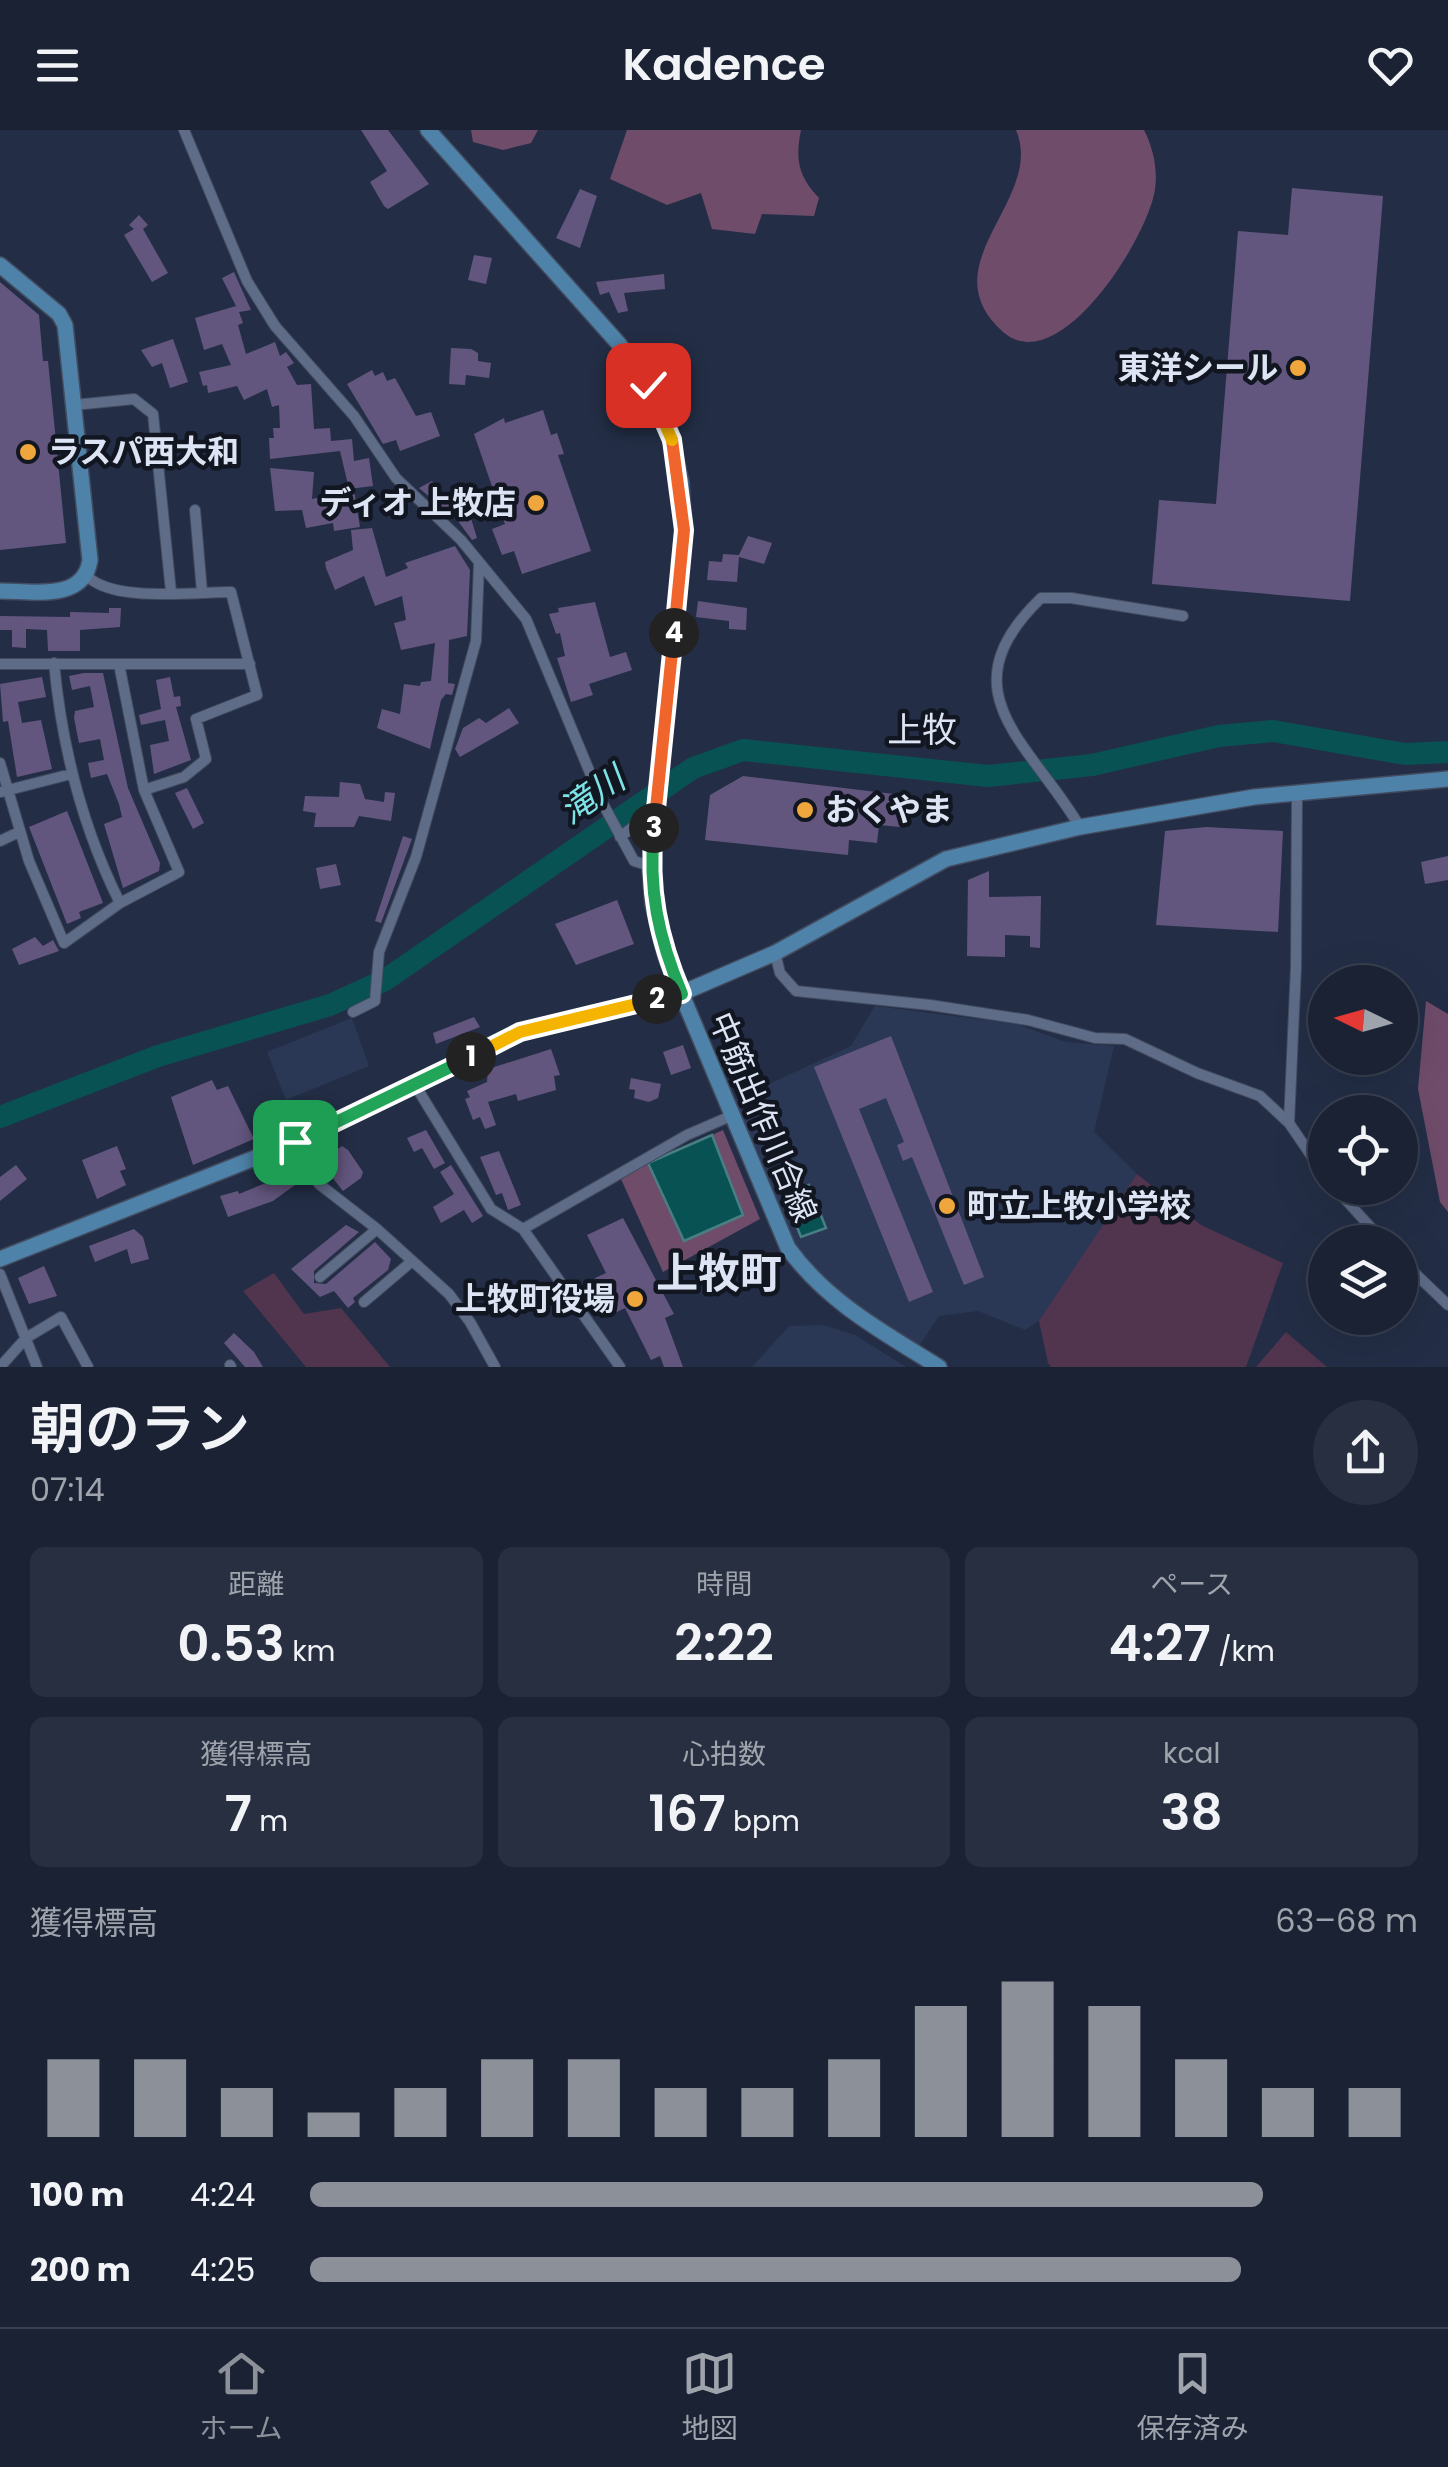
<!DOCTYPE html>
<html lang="ja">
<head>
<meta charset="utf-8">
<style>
	body { margin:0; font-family:Poppins,"Noto Sans JP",sans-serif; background:#272f40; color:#f1f3f6; height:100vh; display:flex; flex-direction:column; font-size:38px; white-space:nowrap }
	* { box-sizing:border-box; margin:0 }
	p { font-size:32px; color:#9fa4ac }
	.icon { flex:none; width:55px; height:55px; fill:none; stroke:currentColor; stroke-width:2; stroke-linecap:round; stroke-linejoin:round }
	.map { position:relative; height:1237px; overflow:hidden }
	.sheet { display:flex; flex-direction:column; background:#1a2234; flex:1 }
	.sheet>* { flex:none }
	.needle { width:65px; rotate:275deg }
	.buttons { position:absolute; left:1308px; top:835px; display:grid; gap:20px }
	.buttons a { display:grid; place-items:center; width:110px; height:110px; border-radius:50%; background:#1a2234; box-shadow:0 10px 40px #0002,0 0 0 2px #383f4f; font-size:50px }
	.pin { position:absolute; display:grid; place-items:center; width:85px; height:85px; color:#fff; margin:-42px; border-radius:20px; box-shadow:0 5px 15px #0006 }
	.km { position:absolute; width:50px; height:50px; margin:-25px; border-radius:50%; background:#222; color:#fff; font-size:28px; line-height:50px; text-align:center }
	.round { display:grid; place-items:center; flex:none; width:105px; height:105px; border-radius:52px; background:#272f40 }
	.summary { display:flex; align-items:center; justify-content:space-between; height:170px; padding:0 30px }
	h1 { font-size:55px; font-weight:600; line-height:75px }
	.metrics { display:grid; grid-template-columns:repeat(3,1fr); gap:15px; height:170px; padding:10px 30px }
	.metrics div { display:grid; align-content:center; border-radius:15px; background:#272f40; text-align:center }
	.metrics b { font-size:50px; font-weight:600 }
	.metrics small { font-size:28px; font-weight:400 }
	.metrics p { font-size:28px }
	.chart { height:280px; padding:20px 30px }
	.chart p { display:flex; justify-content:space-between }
	.chart svg { width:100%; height:180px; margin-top:10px; stroke:#8c9099; stroke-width:6 }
	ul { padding:0 30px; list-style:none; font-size:32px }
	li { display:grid; grid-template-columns:160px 120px 1fr; align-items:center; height:75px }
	li i { height:25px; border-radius:12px; background:#8c9099 }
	header { display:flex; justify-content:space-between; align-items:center; height:130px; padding:0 30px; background:#1a2234; font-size:45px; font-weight:600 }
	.tabs { display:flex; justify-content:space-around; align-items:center; height:140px; border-top:2px solid #383f4f; background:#1a2234; font-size:28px; color:#9fa4ac }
	.tabs a { display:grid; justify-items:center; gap:5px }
	.tabs .current { color:#8c9099 }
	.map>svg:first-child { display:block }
	.built { fill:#2b3855 }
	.green { fill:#51344d }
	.forest { fill:#6f4c6a }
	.water { fill:#085254; stroke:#487e84; stroke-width:2.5 }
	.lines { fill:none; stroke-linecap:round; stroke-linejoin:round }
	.river { stroke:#085254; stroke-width:22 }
	.building { fill:#63567e }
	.street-casing { stroke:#424b5f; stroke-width:12 }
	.secondary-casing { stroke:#424b5f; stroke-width:18 }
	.street { stroke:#5f6c88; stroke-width:10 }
	.secondary { stroke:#4e82a8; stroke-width:15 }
	.split-1-casing { stroke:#fff; stroke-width:20 }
	.split-2-casing { stroke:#fff; stroke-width:20 }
	.split-3-casing { stroke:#fff; stroke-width:20 }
	.split-4-casing { stroke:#fff; stroke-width:20 }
	.split-5-casing { stroke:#fff; stroke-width:20 }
	.split-6-casing { stroke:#fff; stroke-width:20 }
	.split-1 { stroke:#22a559; stroke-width:12 }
	.split-2 { stroke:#f5b400; stroke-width:12 }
	.split-3 { stroke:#22a559; stroke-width:12 }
	.split-4 { stroke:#f0652b; stroke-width:12 }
	.split-5 { stroke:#f0652b; stroke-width:12 }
	.split-6 { stroke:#f5b400; stroke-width:12 }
	.poi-dot { fill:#efa73d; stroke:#111621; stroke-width:4 }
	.labels { text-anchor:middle; stroke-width:9; stroke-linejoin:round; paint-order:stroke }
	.poi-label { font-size:32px; font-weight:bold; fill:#dde4f4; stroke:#111621; text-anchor:end }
	.street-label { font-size:32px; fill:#dde4f4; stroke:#111621 }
	.neighbourhood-label { font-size:35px; fill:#dde4f4; stroke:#111621 }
	.water-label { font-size:35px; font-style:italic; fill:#7de2e6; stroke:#111621 }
	.district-label { font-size:42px; font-weight:bold; fill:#dde4f4; stroke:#111621 }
</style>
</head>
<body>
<header><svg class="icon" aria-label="menu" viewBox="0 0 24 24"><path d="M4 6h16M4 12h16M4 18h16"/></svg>Kadence<svg class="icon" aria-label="heart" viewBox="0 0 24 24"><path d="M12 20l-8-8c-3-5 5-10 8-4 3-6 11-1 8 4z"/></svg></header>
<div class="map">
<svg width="1448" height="1237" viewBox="0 0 1448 1237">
	<rect width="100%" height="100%" fill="#232e46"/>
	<!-- built -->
	<path class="built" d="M875,876L1016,894L1066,912L1114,916L1094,1002L1137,1044L1043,1188L1025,1200L978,1181L939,1186L919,1216L842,1167L801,1125L792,1109L733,971L851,916Z
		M352,888L369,936L286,970L267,922Z
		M823,1195L855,1205L906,1237H752L789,1196Z"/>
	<!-- green -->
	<path class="green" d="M1137,1044L1201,1095L1283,1133L1246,1237H1051L1048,1233L1039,1191Z
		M274,1143L304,1184L341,1178L390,1237H306L243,1161Z
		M1286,1202L1327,1237H1256Z"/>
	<!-- forest -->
	<path class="forest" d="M471,0H538L531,13L503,20L473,12Z
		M627,0H801C795,29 798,46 819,68L814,86L762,84L755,104L712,99L701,63L667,75L610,49Z
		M1016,0H1144C1153,17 1158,40 1155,59C1149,106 1059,251 1003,202C927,134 1046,70 1016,0Z
		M1426,871L1448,884V1082L1440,1072L1418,959Z
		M723,1000L760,1089L663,1142L621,1049L648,1033L684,1111L742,1085L712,1005Z"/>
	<!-- water -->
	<path class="water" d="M712,1005L743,1085L684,1111L648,1033Z
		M809,1055L826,1098L801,1107L784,1065Z"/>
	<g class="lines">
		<!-- river -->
		<path class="river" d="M0,987L158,926L330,875L385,850L693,638L743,620L988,646L1092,635L1219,606L1273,601L1405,624L1448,622"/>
	</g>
	<!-- building -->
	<path class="building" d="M361,0H388L429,54L388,79L384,76L370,52L387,41Z
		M1292,58L1383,66L1350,471L1152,454L1159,370L1216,374L1238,101L1288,105Z
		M580,59L597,66L580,118L556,108Z
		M139,85L148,95L143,99L168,143L152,152L124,105L134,99L129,95Z
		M474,125L492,128L486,154L468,150Z
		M234,142L251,180L239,182L243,193L238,195L246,224L275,212L280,226L286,222L294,233L287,237L297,255L311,254L314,299L330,298L331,311L352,309L354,331L369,328L373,356L349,359L340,321L270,329L269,308H274L273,298H280L279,275L272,277L267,259L244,270L237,256L208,263L207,255L203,256L199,242L231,235L222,214L204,220L195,188L236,176L222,148Z
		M664,144L665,159L624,163L628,181L618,183L609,162L600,165L596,152Z
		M0,152L39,185L43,231H48L66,413L0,420Z
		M173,209L188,252L170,258L162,233L152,237L141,220Z
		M451,218L471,219L478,223V231L491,233L489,248L466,245L465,255L449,254Z
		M372,240L375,246L383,242L387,251L395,248L416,286L431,282L440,306L400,321L396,310L383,314L347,254Z
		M543,280L551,305L557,303L564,324L558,325L591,421L522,444L514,421L502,425L492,399L505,394L474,304L504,288L505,293Z
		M270,338L314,342L312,369L354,360L360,397L334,401L333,393L306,398L302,380L275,381Z
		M432,351L461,384L469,382L477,408L472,410L458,391L419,358Z
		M372,398L386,447L408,438L405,433L455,416L470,440L467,506L449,510L448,553L455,554L452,565L446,564L441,570L430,619L377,598L382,579L400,584L404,554L420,556L421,552L431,551L435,513L401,520L394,493L406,490L402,466L375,476L364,446L335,460L326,438L325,432L353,420L351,400Z
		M748,406L772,413L764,434L739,427L737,452L707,450L709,431L722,432L723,424L739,425Z
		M698,471L747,478L746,500L729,499V491L696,487Z
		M595,472L610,527L626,522L632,540L589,554L593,565L571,572L557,528L565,526L560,503L556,504L549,484L559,482L558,478Z
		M109,478H121L120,497L80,500V521H48L47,500L26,499V518L12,517V500H0V486L70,487V482L109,483Z
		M84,543H103L128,658L160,733L159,741L123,758L104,694L122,687L119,674L107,644L91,648L88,633L104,630L100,609L79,613L74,588L75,581L94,577L90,556L72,560L69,546Z
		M42,547L46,567L18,572L22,593L41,590L52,639L17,647L8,591L3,592L0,554Z
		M170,547L174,567L180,566L181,576L176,577L191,630L154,644L150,615L169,611L165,590L141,595L139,585L161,579L156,550Z
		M509,578L519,593L460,627L455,619L463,598L479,588L486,593Z
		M743,646L902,665L900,697L879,695L877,713L849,710L848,725L705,710L710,665Z
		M340,652L360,654L365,669L384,672L385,662L395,663L391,691L359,686L354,697H314L316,683L303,681L305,666L339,667Z
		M187,658L204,693L193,699L175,663Z
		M67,681L103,773L79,782L81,788L67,794L29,697Z
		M1206,697L1283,701L1278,802L1156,795L1165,701Z
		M403,706L412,709L381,793L375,791Z
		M1448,726V750L1425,754L1421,732Z
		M336,734L341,755L320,759L316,738Z
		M989,741V767L1041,766L1040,818L1030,817V806L1005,805V827L967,826L968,750Z
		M617,770L634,814L576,835L555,794Z
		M35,807L43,816L53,810L59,821L19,835L12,819Z
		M474,887L480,897L436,914L433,903Z
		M891,906L984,1147L964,1155L912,1027L903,1031L897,1015L904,1012L886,968L859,979L933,1162L909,1172L814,937Z
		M683,915L691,938L671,945L663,922Z
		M551,919L560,945L554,946L556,960L518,971L516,964L488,972L496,995L485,999L480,987L473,990L465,969L470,967L467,961L487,952L488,939Z
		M631,948L661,954L658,968L649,972L634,968L635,960L629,959Z
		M212,950L217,960L228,956L254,1009L193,1035L171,967Z
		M426,1000L445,1033L434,1039L422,1018L414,1022L407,1008Z
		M333,1015L336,1020L342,1016L348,1020L363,1042L361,1048L343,1061L316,1027Z
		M117,1016L126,1039L120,1041L126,1055L97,1069L82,1030Z
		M499,1021L521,1075L508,1080L502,1063L496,1065L480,1027Z
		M288,1032L299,1052L273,1071L228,1087L220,1066L238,1061L239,1064L278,1048L274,1040Z
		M16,1035L27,1049L0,1071V1047Z
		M451,1035L483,1086L472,1093L464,1080L441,1093L433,1077L454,1064L440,1042Z
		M623,1088L674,1184L665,1188L683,1237H664L660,1226L651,1230L625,1178L611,1185L595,1148L606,1143L587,1105Z
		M346,1095L359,1102L314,1141V1153L326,1154L375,1112L391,1129L388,1140L353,1168L355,1172L348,1178L334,1161L320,1167L291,1139Z
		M134,1099L143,1107L149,1129L131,1134L127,1119L95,1132L89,1116Z
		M44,1136L57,1166L29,1174L18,1148Z
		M234,1203L254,1222L263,1237H245L224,1213Z"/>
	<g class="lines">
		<defs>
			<path id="street" d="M184,0L247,151L275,196L354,286L396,348L461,410L526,489L603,674L634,731L650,736
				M74,275L134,269L153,284L171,462
				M195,380L202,462
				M86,445C112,473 193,462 231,462L257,565L196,589L206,629L184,647L144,660
				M54,533C62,618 82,697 120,773
				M0,534H250
				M0,633L29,731L64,813L120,773L179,742L144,660L119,534
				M1,662L71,644
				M1080,697C1029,611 944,562 1041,468H1071L1183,486
				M620,707L655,680
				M0,711L19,702
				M775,823L780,843L796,861L930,875L1028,890L1095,908L1125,909L1197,943L1260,966L1289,993L1325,1046
				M353,882L375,871L379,822L416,727L476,511L479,434
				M415,955L491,1079L523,1099L620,1237
				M1289,993L1296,837L1297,662
				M295,1012L319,1054L377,1099L449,1164L470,1192L495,1237
				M1335,1058L1384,1112
				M523,1099L687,1005L733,985
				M1400,1129L1448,1175
				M0,1144L37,1237
				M320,1147L377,1099
				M364,1172L411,1132
				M230,1235L231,1237
				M0,1237L26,1208L61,1187L88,1237"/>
			<path id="secondary" d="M428,0L619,214L648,255L669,300L681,352L684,401L650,736L653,774L666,827L788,1118C827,1172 883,1202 939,1237
				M0,135L59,184L65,195L90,430C84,472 32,461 0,461
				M0,1129L295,1012L521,902L682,863L775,823L946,729L1080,697L1254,667L1448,649"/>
		</defs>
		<!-- street casing -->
		<use href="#street" class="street-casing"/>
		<!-- secondary casing -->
		<use href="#secondary" class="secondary-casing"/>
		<!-- street -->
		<use href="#street" class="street"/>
		<!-- secondary -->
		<use href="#secondary" class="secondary"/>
	</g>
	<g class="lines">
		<defs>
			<path id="split-1" d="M295,1012L471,927"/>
			<path id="split-2" d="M471,927L520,902L657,869"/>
			<path id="split-3" d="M654,698C648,759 658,807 682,864L657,869"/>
			<path id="split-4" d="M654,698L674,503"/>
			<path id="split-5" d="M672,310L684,400L674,503"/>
			<path id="split-6" d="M648,255L672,310"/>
		</defs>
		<!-- split-1 casing -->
		<use href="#split-1" class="split-1-casing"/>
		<!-- split-2 casing -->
		<use href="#split-2" class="split-2-casing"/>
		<!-- split-3 casing -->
		<use href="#split-3" class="split-3-casing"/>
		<!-- split-4 casing -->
		<use href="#split-4" class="split-4-casing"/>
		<!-- split-5 casing -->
		<use href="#split-5" class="split-5-casing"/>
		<!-- split-6 casing -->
		<use href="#split-6" class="split-6-casing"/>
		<!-- split-1 -->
		<use href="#split-1" class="split-1"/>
		<!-- split-2 -->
		<use href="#split-2" class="split-2"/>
		<!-- split-3 -->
		<use href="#split-3" class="split-3"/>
		<!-- split-4 -->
		<use href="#split-4" class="split-4"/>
		<!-- split-5 -->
		<use href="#split-5" class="split-5"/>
		<!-- split-6 -->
		<use href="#split-6" class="split-6"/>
	</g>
	<!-- markers -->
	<g class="poi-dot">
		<circle cx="1298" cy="238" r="10"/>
		<circle cx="28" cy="322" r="10"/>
		<circle cx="536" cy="373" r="10"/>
		<circle cx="805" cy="680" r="10"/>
		<circle cx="947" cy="1076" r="10"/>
		<circle cx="635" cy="1169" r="10"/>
	</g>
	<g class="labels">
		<!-- poi labels -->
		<g class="poi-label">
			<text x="1278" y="249">東洋シール</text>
			<text x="48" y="333" text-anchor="start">ラスパ西大和</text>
			<text x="516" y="384">ディオ 上牧店</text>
			<text x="825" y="691" text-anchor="start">おくやま</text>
			<text x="967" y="1087" text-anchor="start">町立上牧小学校</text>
			<text x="615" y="1180">上牧町役場</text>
		</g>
		<!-- street labels -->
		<g class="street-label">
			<text transform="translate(763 987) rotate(67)" y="11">中筋出作川合線</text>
		</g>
		<!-- neighbourhood labels -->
		<g class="neighbourhood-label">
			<text x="922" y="612">上牧</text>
		</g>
		<!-- water labels -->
		<g class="water-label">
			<text transform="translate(592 665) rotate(-35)" y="12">滝川</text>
		</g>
		<!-- district labels -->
		<g class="district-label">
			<text x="719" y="1158">上牧町</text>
		</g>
	</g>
</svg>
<div class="buttons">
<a><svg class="needle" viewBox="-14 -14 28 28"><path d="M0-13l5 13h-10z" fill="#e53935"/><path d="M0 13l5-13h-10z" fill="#9fa4ac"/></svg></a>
<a><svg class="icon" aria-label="locate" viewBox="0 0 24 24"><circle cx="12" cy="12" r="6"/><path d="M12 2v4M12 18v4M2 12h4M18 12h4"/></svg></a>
<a><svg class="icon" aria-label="layers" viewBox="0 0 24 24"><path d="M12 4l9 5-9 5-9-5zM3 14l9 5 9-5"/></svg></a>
</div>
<div class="pin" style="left:295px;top:1012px;background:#1e9e55"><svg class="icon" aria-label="arrive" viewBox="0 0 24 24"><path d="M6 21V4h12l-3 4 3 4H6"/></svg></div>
<div class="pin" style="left:648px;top:255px;background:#d93025"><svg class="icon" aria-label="check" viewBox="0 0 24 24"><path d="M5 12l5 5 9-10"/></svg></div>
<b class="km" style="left:471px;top:927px">1</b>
<b class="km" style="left:657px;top:869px">2</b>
<b class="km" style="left:654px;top:698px">3</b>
<b class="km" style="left:674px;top:503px">4</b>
</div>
<section class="sheet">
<div class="summary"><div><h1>朝のラン</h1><p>07:14</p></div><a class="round"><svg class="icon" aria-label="share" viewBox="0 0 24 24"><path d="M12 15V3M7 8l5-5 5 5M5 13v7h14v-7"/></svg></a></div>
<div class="metrics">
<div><p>距離</p><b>0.53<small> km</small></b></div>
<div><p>時間</p><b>2:22</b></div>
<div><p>ペース</p><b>4:27<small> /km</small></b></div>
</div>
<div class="metrics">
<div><p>獲得標高</p><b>7<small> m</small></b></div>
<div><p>心拍数</p><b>167<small> bpm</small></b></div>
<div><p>kcal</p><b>38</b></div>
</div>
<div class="chart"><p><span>獲得標高</span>63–68 m</p>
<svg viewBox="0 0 160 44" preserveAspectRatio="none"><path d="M5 44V25M15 44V25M25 44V32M35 44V38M45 44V32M55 44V25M65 44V25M75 44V32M85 44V32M95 44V25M105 44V12M115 44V6M125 44V12M135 44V25M145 44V32M155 44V32"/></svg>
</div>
<ul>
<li><b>100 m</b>4:24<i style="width:86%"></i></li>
<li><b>200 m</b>4:25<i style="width:84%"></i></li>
</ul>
</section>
<nav class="tabs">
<a class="current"><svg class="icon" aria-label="home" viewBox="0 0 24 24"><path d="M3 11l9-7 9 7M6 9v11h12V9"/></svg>ホーム</a>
<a><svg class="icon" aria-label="map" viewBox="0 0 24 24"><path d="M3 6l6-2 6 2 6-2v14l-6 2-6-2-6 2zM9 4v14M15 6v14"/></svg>地図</a>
<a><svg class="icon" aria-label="saved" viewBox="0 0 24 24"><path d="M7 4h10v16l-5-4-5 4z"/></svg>保存済み</a>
</nav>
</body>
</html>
